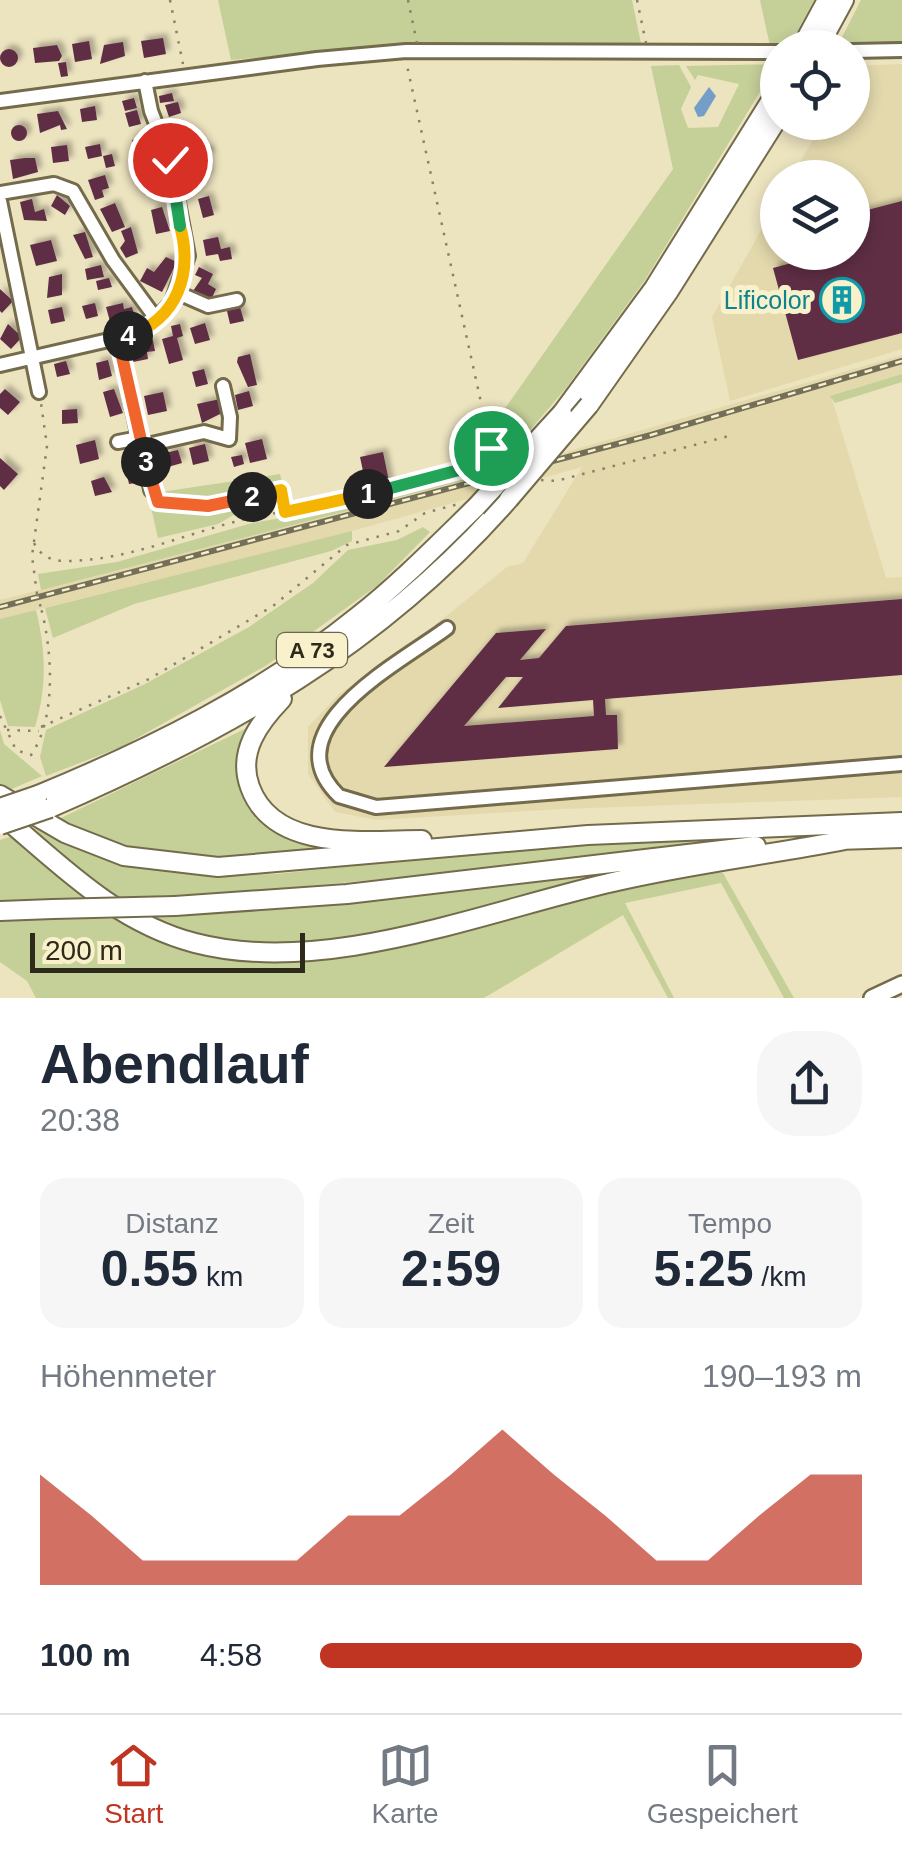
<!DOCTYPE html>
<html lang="de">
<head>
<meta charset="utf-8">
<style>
	body { margin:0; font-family:Helvetica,sans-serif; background:#f6f6f7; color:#1f2937; height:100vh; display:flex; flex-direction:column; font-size:38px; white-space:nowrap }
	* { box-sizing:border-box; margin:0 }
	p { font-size:32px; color:#747a83 }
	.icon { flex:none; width:55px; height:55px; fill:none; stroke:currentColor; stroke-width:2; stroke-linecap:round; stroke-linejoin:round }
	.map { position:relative; height:998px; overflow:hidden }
	.drawer { display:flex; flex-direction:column; background:#fff; flex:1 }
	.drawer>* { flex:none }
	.tools { position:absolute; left:760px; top:30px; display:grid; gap:20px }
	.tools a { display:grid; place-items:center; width:110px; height:110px; border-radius:50%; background:#fff; box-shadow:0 5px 15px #0003; font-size:50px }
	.scale { position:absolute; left:30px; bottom:25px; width:275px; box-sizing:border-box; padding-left:10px; border:5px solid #2d2a1c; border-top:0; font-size:28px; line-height:35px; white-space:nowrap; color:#2d2a1c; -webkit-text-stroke:8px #f9f0cc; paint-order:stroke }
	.pin { position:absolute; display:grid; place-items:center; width:85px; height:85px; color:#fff; margin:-42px; border:5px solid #fff; border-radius:50%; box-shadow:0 2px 10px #0007 }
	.km { position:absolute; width:50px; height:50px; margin:-25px; border-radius:50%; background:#222; color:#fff; font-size:28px; line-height:50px; text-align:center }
	.round { display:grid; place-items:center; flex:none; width:105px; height:105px; border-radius:40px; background:#f6f6f7 }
	.summary { display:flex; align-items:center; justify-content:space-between; height:170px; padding:0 40px }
	h1 { font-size:55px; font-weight:700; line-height:75px }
	.metrics { display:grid; grid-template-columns:repeat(3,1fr); gap:15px; height:170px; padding:10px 40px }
	.metrics div { display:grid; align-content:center; border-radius:25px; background:#f6f6f7; text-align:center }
	.metrics b { font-size:50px; font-weight:700 }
	.metrics small { font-size:28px; font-weight:400 }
	.metrics p { font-size:28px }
	.chart { height:280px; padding:20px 40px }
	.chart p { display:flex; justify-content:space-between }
	.chart svg { width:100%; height:180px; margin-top:10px; fill:#c03422; opacity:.7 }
	ul { padding:0 40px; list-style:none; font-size:32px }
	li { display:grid; grid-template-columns:160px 120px 1fr; align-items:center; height:75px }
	li i { height:25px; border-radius:12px; background:#c03422 }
	.tabs { display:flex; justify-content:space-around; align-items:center; height:140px; border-top:2px solid #e0e1e3; background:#fff; font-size:28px; color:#747a83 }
	.tabs a { display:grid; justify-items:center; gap:5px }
	.tabs .active { color:#c03422 }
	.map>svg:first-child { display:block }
	.built { fill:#e4d9ad }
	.green { fill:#c5cf98 }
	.water { fill:#749ec8 }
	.building { fill:#5f2e45; fill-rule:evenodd; filter:url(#shadow) }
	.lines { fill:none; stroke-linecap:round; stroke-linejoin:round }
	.minor-casing { stroke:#736b4b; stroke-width:18 }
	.major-casing { stroke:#736b4b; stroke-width:20 }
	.highway-casing { stroke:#736b4b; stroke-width:22 }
	.path { stroke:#878269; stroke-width:2.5; stroke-dasharray:2.5 8; stroke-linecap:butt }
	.minor { stroke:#fff; stroke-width:12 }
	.major { stroke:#fff; stroke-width:15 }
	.highway { stroke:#fff; stroke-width:18 }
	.rail-casing { stroke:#746f58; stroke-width:6 }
	.rail { stroke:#f9f0cc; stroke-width:2.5; stroke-dasharray:8; stroke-linecap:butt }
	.highway-bridge-casing { stroke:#736b4b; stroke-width:22; stroke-linecap:butt }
	.path-bridge { stroke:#878269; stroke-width:2.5; stroke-dasharray:2.5 8; stroke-linecap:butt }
	.highway-bridge { stroke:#fff; stroke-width:18 }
	.split-1-casing { stroke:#fff; stroke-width:20 }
	.split-2-casing { stroke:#fff; stroke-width:20 }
	.split-3-casing { stroke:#fff; stroke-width:20 }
	.split-4-casing { stroke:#fff; stroke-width:20 }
	.split-5-casing { stroke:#fff; stroke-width:20 }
	.split-6-casing { stroke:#fff; stroke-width:20 }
	.split-1 { stroke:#22a559; stroke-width:12 }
	.split-2 { stroke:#f5b400; stroke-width:12 }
	.split-3 { stroke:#f0652b; stroke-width:12 }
	.split-4 { stroke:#f0652b; stroke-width:12 }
	.split-5 { stroke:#f5b400; stroke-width:12 }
	.split-6 { stroke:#22a559; stroke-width:12 }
	.labels { text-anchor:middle; stroke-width:10; stroke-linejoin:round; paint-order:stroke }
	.shield { fill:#f9f0cc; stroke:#6a6551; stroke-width:2.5 }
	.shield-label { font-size:22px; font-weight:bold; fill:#2d2a1c }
	.culture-label { font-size:25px; fill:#0d838f; stroke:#f9f0cc; text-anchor:end }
</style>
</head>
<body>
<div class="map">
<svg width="902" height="998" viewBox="0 0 902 998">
	<defs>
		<filter id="shadow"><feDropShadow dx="4.5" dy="-4.5" stdDeviation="2.5" flood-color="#0004"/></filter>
	</defs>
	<rect width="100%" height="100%" fill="#ece3bf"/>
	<!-- built -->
	<path class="built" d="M902,64V349L730,401L712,317L777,202L778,252H852V178L791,177L823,123L852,122L853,66Z
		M902,355V374L831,396L886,578L902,577V797L562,809L377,820L335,812L308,774V727L338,695L424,634L507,567L523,563L582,467L352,531L0,619V600L486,475Z"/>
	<!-- green -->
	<path class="green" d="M218,0H632L642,48L408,44L231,60Z
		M760,0H814L788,48L770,46Z
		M861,0H902V45L837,47Z
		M777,64L645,280L566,388L502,463L495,433L502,420L499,417L673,169L651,66L679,65L691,87L681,109L688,128L718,127L739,84L698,75L695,80L686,66Z
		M902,374V382L835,403L830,396Z
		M485,469L486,475L41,590L38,574L117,562L252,523L316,512Z
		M280,474L283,486L218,524L158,538L148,494Z
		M423,527L430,532L378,585L267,665L121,747L46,776L40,757L46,730L145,684L249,627L313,583L348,550L397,540Z
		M352,531V541L331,551L134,604L53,638L45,608Z
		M36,610C46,651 47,687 35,727L8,726L0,700V619Z
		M251,726L245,790L315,843L344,851C245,860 149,866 57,820Z
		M0,730L4,744L42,776L7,791L0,787Z
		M39,826L146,867L222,875L277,874L549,845L825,833C585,852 348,891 108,898L30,831Z
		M19,834L95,900L0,903V840Z
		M648,866L345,941L301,946L212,943L136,915L355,901Z
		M705,871L723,873L794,998H784L721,883L625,903L674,998H668L623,915L484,998H36L27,981L0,962V918L118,919L256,959Z"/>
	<!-- water -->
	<path class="water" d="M709,87L716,96L704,116L698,117L694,108Z"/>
	<!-- building -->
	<path class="building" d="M163,38L166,54L144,58L141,41Z
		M89,41L92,59L75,62L72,44Z
		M123,42L125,56L100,64L104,45Z
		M57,45L62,56L59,61L35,63L33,48Z
		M0 58a9 9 0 1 1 18 0a9 9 0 1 1-18 0Z
		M66,62L68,76L61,77L58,63Z
		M172,93L174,101L160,103L159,96Z
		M134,98L137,108L125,111L122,101Z
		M178,102L181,113L169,117L165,105Z
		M95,106L97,120L82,122L80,109Z
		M137,110L141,124L129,127L125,113Z
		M58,111L67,129L61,130L60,125L40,133L37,114Z
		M11 133a8 8 0 1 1 16 0a8 8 0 1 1-16 0Z
		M190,134L193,148L178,151L175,136Z
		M147,137L150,154L135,157L132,140Z
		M100,144L102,156L88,159L85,147Z
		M67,145L69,161L53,163L51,147Z
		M209,149L210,157L198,160L196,152Z
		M112,154L115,166L106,168L103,156Z
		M25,158H35L38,172L13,179L10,160Z
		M204,160L208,176L193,180L189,164Z
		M156,166L161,192L145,195L142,178L148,177L146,168Z
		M105,175L109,188L102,190L104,197L95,200L88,180Z
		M57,195L70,206L65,215L51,206Z
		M209,196L214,215L203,218L198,199Z
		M32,199L35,212L44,209L47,221L24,220L20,202Z
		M902,201V333L798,360L773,268L832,252H852V214Z
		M115,203L125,227L112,232L100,209Z
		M162,207L170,231L156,234L151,210Z
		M131,227L138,253L126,258L120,248L125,241L121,231Z
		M85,232L93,257L85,259L73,235Z
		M218,237L221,249L230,247L232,259L220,261L218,254L206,256L203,240Z
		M51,240L57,261L36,266L30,245Z
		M166,257L177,262L162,292L140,281L147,268L154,272Z
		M101,265L104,277L87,280L85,269Z
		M199,267L213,274L208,284L216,289L211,300L193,291L202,278L195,275Z
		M62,274V295L47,298L49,277Z
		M109,278L112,287L98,290L96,281Z
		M0,289L13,301L2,313L0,311Z
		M95,303L98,316L86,319L82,306Z
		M123,303L124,309L132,307L135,318L111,325L106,307Z
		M62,307L65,321L51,324L48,310Z
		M240,307L244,321L230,324L227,311Z
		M205,323L210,340L195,344L190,328Z
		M8,324L22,337L11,349L0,339Z
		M180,324L183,336L177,338L183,360L169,364L162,339L173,336L171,326Z
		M153,340L155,351L147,352L148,359L133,362L131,350Z
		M250,354L257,385L248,387L237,362L238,357Z
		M108,360L112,376L99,380L96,363Z
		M66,361L70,374L57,377L54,364Z
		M204,369L208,384L196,387L192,372Z
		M5,389L20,402L8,415L0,408V394Z
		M114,389L123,413L110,417L103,392Z
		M249,391L253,406L238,410L235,395Z
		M163,392L167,411L148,415L144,396Z
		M220,399L224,412L202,423L197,404Z
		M77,409L78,423L62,424V410Z
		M262,439L267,459L250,463L245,443Z
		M95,440L99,459L80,464L76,445Z
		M205,444L209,461L193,465L189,448Z
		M178,450L182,463L168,467L165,453Z
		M383,452L390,486L367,490L360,457Z
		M242,455L244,464L234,467L231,457Z
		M0,458L18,474L4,490L0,486Z
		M139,468L142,482L129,484L126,470Z
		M104,477L112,492L95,496L91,481Z
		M902,599V675L605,699L606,715H617L618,749L384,767L496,633L546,629L520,660L539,658L566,626ZM506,677H523L498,708L593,700L594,716L464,726Z"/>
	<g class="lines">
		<defs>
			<path id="minor" d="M852,51L902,50
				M0,101L317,59L406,51L778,52
				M0,193L54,184L73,191L113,260L157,320
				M0,201L39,392
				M176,292L208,306L237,300
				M0,365L135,334L150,326L172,302L188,256L170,160L151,111L145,81
				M139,438L143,446L204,432L229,439L230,417L223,386
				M118,442L139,438L118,339
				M143,446L151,490
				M447,628C400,663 270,729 339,796L376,807L902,764"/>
			<path id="major" d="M872,998L902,984"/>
			<path id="highway" d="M801,48L827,0
				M818,48L844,0
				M589,405L669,291L778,118
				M562,413L654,288L778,89
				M282,699C259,723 237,752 250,787C274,853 366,840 422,840
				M0,795L65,833L124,856L218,867L588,835L902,822
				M38,795C150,749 263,693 358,616C400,583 438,544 476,507
				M50,808C227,731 380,646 509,499
				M0,814C61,865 115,922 195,943C325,977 485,911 613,882C689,864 768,855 845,840
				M837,840L902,838
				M175,906L347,894L756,846
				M0,911L53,909"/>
		</defs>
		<!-- minor casing -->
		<use href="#minor" class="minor-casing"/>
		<!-- major casing -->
		<use href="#major" class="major-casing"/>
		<!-- highway casing -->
		<use href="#highway" class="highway-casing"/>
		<!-- path -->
		<path class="path" d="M170,0L183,64
			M408,0L417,43
			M637,0L646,43
			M541,480L556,481L729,436
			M157,501L209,507L281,490L285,511
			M34,543C40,555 50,561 65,561C129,561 189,532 250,518C300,507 453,487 487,459L491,448L406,61
			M37,594L32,556L47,446L41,403
			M0,716L16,750L31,755C57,718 52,649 41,608
			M41,727L149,679L273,606L347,545L399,531L425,513L462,503
			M7,730L39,731"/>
		<!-- minor -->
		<use href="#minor" class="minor"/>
		<!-- major -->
		<use href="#major" class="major"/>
		<!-- highway -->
		<use href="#highway" class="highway"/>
		<defs>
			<path id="rail" d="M0,607L651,435L902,361"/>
		</defs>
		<!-- rail casing -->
		<use href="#rail" class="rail-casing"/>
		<!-- rail -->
		<use href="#rail" class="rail"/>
		<defs>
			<path id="highway-bridge" d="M509,499L589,405
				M476,507L562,413
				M0,808L38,795
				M0,825L50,808
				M53,909L175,906"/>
		</defs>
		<!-- highway-bridge casing -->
		<use href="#highway-bridge" class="highway-bridge-casing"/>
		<!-- path-bridge -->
		<path class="path-bridge" d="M37,594L41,608"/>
		<!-- highway-bridge -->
		<use href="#highway-bridge" class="highway-bridge"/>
	</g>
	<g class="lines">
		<defs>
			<path id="split-1" d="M368,494L482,464L491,448"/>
			<path id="split-2" d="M252,497L281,490L285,512L368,494"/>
			<path id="split-3" d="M146,462L158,502L208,506L252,497"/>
			<path id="split-4" d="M128,336L118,339L146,462"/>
			<path id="split-5" d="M128,336C178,319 193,273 180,226"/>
			<path id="split-6" d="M170,160L180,226"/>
		</defs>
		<!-- split-1 casing -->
		<use href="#split-1" class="split-1-casing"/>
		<!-- split-2 casing -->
		<use href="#split-2" class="split-2-casing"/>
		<!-- split-3 casing -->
		<use href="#split-3" class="split-3-casing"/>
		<!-- split-4 casing -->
		<use href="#split-4" class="split-4-casing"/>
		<!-- split-5 casing -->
		<use href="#split-5" class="split-5-casing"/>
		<!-- split-6 casing -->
		<use href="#split-6" class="split-6-casing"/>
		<!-- split-1 -->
		<use href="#split-1" class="split-1"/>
		<!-- split-2 -->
		<use href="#split-2" class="split-2"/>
		<!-- split-3 -->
		<use href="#split-3" class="split-3"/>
		<!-- split-4 -->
		<use href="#split-4" class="split-4"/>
		<!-- split-5 -->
		<use href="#split-5" class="split-5"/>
		<!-- split-6 -->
		<use href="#split-6" class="split-6"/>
	</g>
	<!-- icons -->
	<defs>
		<symbol id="building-ring" viewBox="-11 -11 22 22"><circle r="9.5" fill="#f9f0cc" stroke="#0f9aa8" stroke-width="1.5"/><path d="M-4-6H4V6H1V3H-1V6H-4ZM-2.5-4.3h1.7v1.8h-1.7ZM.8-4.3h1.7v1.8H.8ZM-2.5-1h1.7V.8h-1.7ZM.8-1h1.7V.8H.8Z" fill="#0f9aa8"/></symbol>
	</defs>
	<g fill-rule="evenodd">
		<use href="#building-ring" x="817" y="275" width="50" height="50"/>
	</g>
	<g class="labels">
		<!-- shield labels -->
		<rect class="shield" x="277" y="633" width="70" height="34" rx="8"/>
		<g class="shield-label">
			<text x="312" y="658">A 73</text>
		</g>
		<!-- culture labels -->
		<g class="culture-label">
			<text x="810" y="309">Lificolor</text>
		</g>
	</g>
</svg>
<div class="tools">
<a><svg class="icon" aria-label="locate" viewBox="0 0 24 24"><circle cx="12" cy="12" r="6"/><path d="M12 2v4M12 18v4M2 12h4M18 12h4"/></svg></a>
<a><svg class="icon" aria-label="layers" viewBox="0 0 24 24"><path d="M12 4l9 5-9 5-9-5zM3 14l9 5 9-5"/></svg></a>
</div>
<div class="scale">200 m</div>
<div class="pin" style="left:491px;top:448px;background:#1e9e55"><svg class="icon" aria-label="arrive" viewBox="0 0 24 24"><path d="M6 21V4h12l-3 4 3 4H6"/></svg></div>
<div class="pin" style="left:170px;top:160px;background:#d93025"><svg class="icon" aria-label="check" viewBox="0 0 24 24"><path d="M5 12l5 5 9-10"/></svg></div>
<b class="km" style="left:368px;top:494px">1</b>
<b class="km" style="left:252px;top:497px">2</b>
<b class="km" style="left:146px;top:462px">3</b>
<b class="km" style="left:128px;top:336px">4</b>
</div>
<section class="drawer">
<div class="summary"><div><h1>Abendlauf</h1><p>20:38</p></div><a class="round"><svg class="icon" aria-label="share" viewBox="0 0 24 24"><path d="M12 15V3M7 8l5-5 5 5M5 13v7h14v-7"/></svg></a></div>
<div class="metrics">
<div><p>Distanz</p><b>0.55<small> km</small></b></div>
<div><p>Zeit</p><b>2:59</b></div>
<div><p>Tempo</p><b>5:25<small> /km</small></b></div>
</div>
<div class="chart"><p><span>Höhenmeter</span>190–193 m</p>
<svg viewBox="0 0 160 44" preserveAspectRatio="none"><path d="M0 44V17L10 27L20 38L30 38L40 38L50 38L60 27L70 27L80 17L90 6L100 17L110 27L120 38L130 38L140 27L150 17L160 17V44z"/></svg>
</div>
<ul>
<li><b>100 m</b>4:58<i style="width:100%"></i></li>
</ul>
</section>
<nav class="tabs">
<a class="active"><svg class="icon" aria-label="home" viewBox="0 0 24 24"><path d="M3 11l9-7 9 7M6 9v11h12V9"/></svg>Start</a>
<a><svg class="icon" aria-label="map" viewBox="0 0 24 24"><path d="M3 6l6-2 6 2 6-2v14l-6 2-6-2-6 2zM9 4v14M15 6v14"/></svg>Karte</a>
<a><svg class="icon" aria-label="saved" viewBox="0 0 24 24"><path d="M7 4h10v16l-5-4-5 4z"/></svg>Gespeichert</a>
</nav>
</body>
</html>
